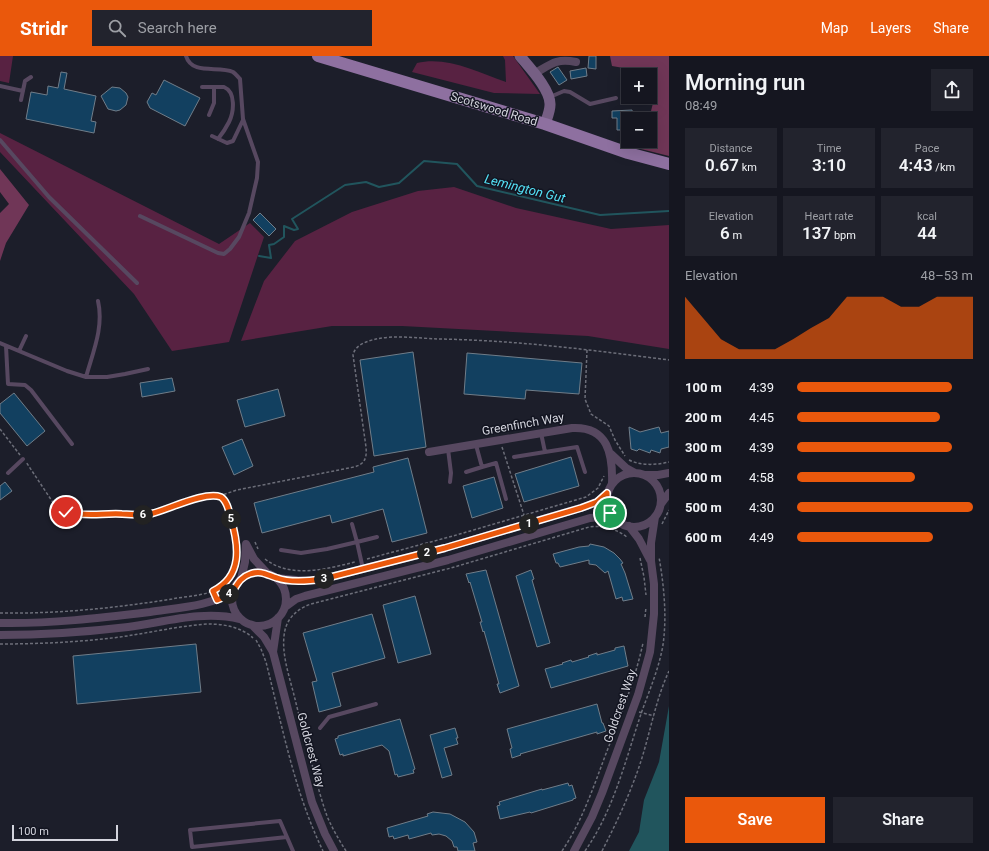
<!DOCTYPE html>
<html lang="en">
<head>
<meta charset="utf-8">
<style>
	body { margin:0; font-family:Roboto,sans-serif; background:#22232d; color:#f1f3f6; height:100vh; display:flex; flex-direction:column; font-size:15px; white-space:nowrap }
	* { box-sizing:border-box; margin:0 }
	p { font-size:13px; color:#9d9fa5 }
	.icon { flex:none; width:22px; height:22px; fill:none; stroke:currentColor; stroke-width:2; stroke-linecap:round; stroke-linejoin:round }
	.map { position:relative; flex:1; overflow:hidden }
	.sheet { display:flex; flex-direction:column; background:#151620; width:320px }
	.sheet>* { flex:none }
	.controls { position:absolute; left:621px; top:12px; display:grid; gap:8px }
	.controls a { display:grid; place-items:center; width:36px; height:36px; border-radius:0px; background:#151620; box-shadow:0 4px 16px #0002,0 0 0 1px #34353e; font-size:20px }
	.scale { position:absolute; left:12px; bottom:10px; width:106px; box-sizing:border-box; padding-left:4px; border:2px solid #d3d4dd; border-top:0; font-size:11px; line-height:14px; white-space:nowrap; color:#d3d4dd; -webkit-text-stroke:3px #131521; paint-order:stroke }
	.pin { position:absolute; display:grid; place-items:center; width:34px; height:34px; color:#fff; margin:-17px; border:2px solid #fff; border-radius:50%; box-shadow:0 1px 4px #0007 }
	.km { position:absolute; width:20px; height:20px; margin:-10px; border-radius:50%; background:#222; color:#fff; font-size:11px; line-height:20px; text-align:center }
	.round { display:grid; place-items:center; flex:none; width:42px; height:42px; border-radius:0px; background:#22232d }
	.headline { display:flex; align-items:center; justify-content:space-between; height:68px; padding:0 16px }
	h1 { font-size:22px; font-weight:600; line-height:30px }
	.stats { display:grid; grid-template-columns:repeat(3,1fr); gap:6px; height:68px; padding:4px 16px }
	.stats div { display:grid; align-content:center; border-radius:0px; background:#22232d; text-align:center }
	.stats b { font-size:17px; font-weight:600 }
	.stats small { font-size:11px; font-weight:400 }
	.stats p { font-size:11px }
	.chart { height:112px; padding:8px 16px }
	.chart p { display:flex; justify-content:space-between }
	.chart svg { width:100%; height:72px; margin-top:4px; fill:#ea580c; opacity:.7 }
	.cta { display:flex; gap:8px; margin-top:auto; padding:8px 16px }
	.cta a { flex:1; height:46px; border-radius:0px; background:#ea580c; color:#fff; font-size:16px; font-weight:600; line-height:46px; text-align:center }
	.cta a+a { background:#22232d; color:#f1f3f6 }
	ul { padding:0 16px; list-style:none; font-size:13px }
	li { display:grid; grid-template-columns:64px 48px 1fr; align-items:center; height:30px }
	li i { height:10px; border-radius:5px; background:#ea580c }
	header { display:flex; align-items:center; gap:24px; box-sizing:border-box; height:56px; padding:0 20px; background:#ea580c; color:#fff }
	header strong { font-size:19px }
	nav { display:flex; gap:22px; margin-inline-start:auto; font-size:14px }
	.search { width:280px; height:36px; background:#22232d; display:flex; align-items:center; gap:10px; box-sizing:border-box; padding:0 14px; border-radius:0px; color:#9d9fa5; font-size:15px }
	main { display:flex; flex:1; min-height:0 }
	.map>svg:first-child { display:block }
	.green { fill:#582242 }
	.forest { fill:#703657 }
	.water { fill:#21555d }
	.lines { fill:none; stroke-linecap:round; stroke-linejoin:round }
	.stream { stroke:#21555d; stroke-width:2 }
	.building { fill:#124060; stroke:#707d89 }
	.path { stroke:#6c6e79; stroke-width:1.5; stroke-dasharray:3 2; stroke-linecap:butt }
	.lane { stroke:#574860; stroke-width:4 }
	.street { stroke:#574860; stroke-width:8 }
	.secondary { stroke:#765f84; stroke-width:11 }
	.primary { stroke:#8e70a0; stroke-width:12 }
	.route-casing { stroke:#fff; stroke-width:8 }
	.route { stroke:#ea580c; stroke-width:5 }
	.labels { text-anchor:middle; stroke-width:3; stroke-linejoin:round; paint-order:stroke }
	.street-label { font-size:12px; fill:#d3d4dd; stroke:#131521 }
	.water-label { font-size:13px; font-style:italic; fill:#54e2f7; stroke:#131521 }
</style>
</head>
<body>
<header>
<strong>Stridr</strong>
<div class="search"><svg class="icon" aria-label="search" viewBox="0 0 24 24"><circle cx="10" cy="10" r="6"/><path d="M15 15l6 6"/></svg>Search here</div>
<nav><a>Map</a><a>Layers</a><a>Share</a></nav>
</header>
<main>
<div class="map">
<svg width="669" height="795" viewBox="0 0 669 795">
	<rect width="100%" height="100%" fill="#1c1e2a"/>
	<!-- green -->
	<path class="green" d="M0,0H13L9,27L0,25Z
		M503,0H513L540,38L494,37L412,16L417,7C447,0 477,16 506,26L505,4Z
		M0,77L219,188L250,167L264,181L229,286L172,295L134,238L0,96Z
		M454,131L516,152L611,173L669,169V293L588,280L402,270H332L241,285L264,225L295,185L352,156L418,135Z"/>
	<!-- forest -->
	<path class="forest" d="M610,0H669V100L641,93L643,85H650L649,63L657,31L650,24V19H645L641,15L612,10Z
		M0,113L29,149L6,187L0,205V157L9,148L0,136Z"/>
	<!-- water -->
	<path class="water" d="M669,650V795H629L639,776L644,744L659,706Z"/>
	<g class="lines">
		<!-- stream -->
		<path class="stream" d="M259,200L271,202L269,189L274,188L284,181V170L294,174L298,173L292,163L345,129L366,126L379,131L399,127L424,105L457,108L477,130L600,159L669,155"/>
	</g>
	<!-- building -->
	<path class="building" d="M589,0H596V13L588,12Z
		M558,11L567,24L559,29L550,16Z
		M586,12L587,20L571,23L570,15Z
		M61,16L67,17L64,33L96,40L91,65L96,66L94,77L26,63L31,36L47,39L48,30L58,32Z
		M164,24L200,42L185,70L150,52L147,46L152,37L156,39Z
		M112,31L120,32L126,37L128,41L126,49L120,54L116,55L108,53L101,40Z
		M632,54L633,60H630V63H628V74H617V62H612V55Z
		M260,157L276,173L269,180L253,164Z
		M413,296L426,391L374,400L360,304Z
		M467,297L582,307L579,338L526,334L525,343L464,338Z
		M172,322L175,335L142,341L140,327Z
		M278,333L285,360L245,371L237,344Z
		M14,337L45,375L27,390L0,357V348Z
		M629,371L640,376L659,371L661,377L669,375V391L661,393L660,397L651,394L650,397L639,393L637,395L631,393Z
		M242,383L253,410L234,419L222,391Z
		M571,401L579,430L524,446L515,418Z
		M408,402L427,477L392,486L383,453L332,467L330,459L262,477L254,447L374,416L373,411Z
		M494,421L503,452L472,462L463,430Z
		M5,426L12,435L0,444V430Z
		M590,488L604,491L614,497L620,503L623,507L621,508L625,517L633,543L623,545L622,541L616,543L608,515L605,517L596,509L589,508V504L560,511L558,507H556L553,498L579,491L589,490Z
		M486,514L519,630L500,637L497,628H499L484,575L483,576L480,566H482L470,526L469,527L466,518Z
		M531,514L534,523L532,524L550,587L537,591L516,520Z
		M415,540L431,598L398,607L383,549Z
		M372,558L385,602L332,617L341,650L319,656L312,626L317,625L303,577Z
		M196,588L201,636L77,648L73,600Z
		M624,590L628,610L551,632L545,613L563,608L562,607L571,604L572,606L589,601L588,600L597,597V599L615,594V592Z
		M597,648L602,667H603L606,675L597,678V676L520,698L521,699L512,702L510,693L512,692L507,673Z
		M400,663L415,713L413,714L414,717L398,721L397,718L395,719L389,695L382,689L343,700V698L340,699L335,683L338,682V680Z
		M455,672L458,682H456L458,688L444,692L452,719L442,722L430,679Z
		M568,727L569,730L572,729L576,742L573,743V744L531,757L530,756L500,763L497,750L500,749L499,746L542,733V734Z
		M433,756L450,758L465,766L474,776L477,786L473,787L475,795H458L457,791H454L452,785L446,780L439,778L432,779L431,777L409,783L408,779L394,783L393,780L389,781L387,772L428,760L427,758Z"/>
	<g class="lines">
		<!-- path -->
		<path class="path" d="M587,294L585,343L591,358L609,370L615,384L625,400
			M0,373L20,399
			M502,391L524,459
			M629,404C642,410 656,409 669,406
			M219,440L237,434L354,411C365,408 367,402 366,391L353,299C355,289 367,285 376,283C394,279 418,282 437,283C514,284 592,294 669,304
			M662,468L669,454
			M255,486L258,493
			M640,502L644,521L646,539
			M265,503C291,523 326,513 355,506
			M367,503L453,480L586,441L598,432L604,420
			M0,557C58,558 115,552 172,543C187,540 206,540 219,532C234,522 239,503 236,486C234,475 230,447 221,441L215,440L201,442L148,459H77C68,457 61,454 54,448L26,406
			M645,561L646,551
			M256,584L261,593L266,606C282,669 294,735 323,795
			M0,588C40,588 80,586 120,581C149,577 178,570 208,568C224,568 241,571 253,582
			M639,656L654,660
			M346,795C339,784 332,772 327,760C322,746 318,731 314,716C308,692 301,668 295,643C290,622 280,596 285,574C288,561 299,552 311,548L451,512L589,471C603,469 617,473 628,482
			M562,795C583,764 594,729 607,695C621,659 635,624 643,587
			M585,795C614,754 626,702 642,655C650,633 659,612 663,589C667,560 664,530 659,501
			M602,795C616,768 629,740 639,711C650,679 655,645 669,615"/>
		<!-- lane -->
		<path class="lane" d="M0,30L23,35
			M202,31H224C236,36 234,56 229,66C226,72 222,78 218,83
			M550,41L564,35L570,36L590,48L616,42
			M21,44L25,25L31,21
			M209,59L214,47V31
			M212,80L227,87L233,85L243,64
			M0,84L49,141L137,227
			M140,160L218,197L224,198L230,193L239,181L249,157L257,122L258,106L243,63L240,23C238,21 236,18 233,16C219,9 192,20 186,0
			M0,287L67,315L86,321H107L125,318L148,313
			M6,290L8,328L25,329L31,334L72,388
			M19,295L26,280
			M86,321C93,296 104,271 98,245
			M476,389L482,411L496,407L506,443
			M448,393L451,417L450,426
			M545,396L577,391L585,416
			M514,401L545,396L541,377
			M466,416L482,411
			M8,417L23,403
			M352,468L357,486L377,481
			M281,494L301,497L327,493L357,486L363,513
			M320,672L329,661L376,648
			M287,781L192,791L190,774L280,765L293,795"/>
		<!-- street -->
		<path class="street" d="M534,18C551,8 556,2 576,6
			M429,396L572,372C608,370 613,398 612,428
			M611,398L626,412L635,417
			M607 444a27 27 0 1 1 54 0a27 27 0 1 1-54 0Z
			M646,419H658L669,417
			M661,448L669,437
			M629,470L639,483L650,504
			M232 543a27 27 0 1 1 54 0a27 27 0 1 1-54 0Z
			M276,522L306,525L323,523L445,492L587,450L602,443L607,437
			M241,523L245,506L246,488L254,503L267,517
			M285,551L296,543L305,540L448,504L590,462L602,461L616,465
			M0,567C50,568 100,562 150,556C175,552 213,550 233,535
			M252,569L264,581L273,596L312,746L325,778L334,795
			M0,579C43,579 86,576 128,571C165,566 203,554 240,563
			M273,596L278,562
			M574,795L592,761L602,737L638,639L650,596L654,558V528L651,505V487L655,461"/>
		<!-- secondary -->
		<path class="secondary" d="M520,0C529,11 551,34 550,49C550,55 547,62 545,68"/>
		<!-- primary -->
		<path class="primary" d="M318,0L545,68L628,97L669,108"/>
	</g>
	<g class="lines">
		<defs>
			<path id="route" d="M66,456C85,461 103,457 122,458C131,458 141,460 150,458C168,454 204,435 221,441C228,446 229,456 231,463C239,490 243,520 213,535L217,544C222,542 230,539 233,535C238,527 241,521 250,518C261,514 267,519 277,522C291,527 309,525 323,523L445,492L581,452L597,446L607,437V448L610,457"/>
		</defs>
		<!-- route casing -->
		<use href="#route" class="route-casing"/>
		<!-- route -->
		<use href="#route" class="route"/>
	</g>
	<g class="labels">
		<!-- street labels -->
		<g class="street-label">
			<text transform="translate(494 53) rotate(17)" y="4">Scotswood Road</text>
			<text transform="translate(523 368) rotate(-10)" y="4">Greenfinch Way</text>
			<text transform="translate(620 650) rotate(-71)" y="4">Goldcrest Way</text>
			<text transform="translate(311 694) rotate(75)" y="4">Goldcrest Way</text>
		</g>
		<!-- water labels -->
		<g class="water-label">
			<text transform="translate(525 132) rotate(14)" y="5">Lemington Gut</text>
		</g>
	</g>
</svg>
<div class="controls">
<a>+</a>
<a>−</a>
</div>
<div class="scale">100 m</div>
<div class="pin" style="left:610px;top:457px;background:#1e9e55"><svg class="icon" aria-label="arrive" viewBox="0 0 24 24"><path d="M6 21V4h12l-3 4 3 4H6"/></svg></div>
<div class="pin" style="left:66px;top:456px;background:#d93025"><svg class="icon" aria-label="check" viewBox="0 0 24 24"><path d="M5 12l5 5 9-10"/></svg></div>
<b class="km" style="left:529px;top:468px">1</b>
<b class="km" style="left:427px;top:497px">2</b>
<b class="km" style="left:324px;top:523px">3</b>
<b class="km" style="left:229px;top:538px">4</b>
<b class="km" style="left:231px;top:463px">5</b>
<b class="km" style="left:143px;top:459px">6</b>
</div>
<section class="sheet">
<div class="headline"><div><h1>Morning run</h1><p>08:49</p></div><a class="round"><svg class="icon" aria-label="share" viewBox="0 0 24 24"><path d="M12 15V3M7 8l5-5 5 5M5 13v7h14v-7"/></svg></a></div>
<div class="stats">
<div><p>Distance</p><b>0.67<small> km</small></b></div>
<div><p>Time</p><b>3:10</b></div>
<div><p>Pace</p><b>4:43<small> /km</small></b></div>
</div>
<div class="stats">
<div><p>Elevation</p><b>6<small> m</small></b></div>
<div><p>Heart rate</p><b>137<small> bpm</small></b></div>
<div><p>kcal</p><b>44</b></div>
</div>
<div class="chart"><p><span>Elevation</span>48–53 m</p>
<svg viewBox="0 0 160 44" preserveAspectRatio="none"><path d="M0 44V6L10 19L20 32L30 38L40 38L50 38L60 32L70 25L80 19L90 6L100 6L110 6L120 12L130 12L140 6L150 6L160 6V44z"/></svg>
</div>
<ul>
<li><b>100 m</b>4:39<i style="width:88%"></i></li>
<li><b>200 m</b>4:45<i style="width:81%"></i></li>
<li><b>300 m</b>4:39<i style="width:88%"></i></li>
<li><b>400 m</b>4:58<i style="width:67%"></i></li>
<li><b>500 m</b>4:30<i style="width:100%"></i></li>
<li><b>600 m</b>4:49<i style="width:77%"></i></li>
</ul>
<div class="cta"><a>Save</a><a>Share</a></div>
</section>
</main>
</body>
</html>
